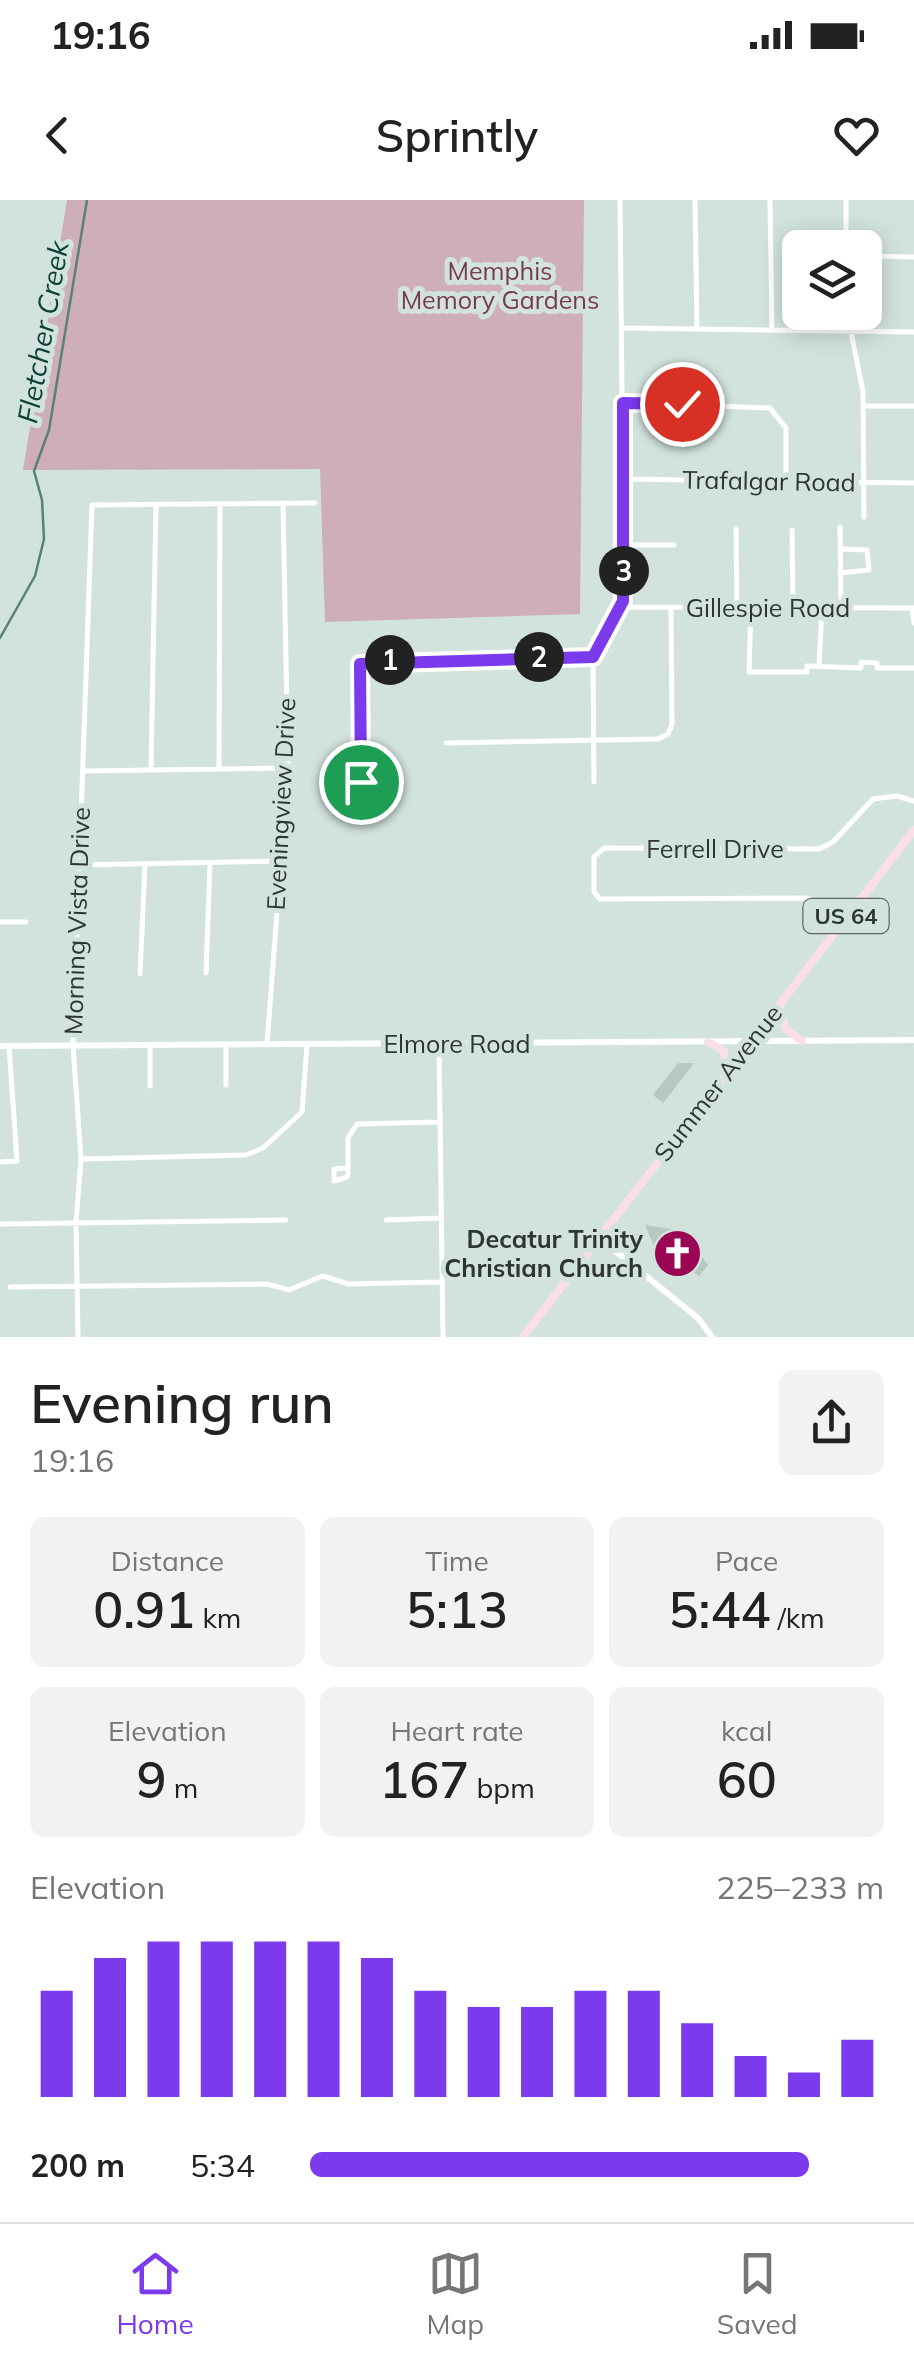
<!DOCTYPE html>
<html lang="en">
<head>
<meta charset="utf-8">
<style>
	body { margin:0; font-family:Mulish,sans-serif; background:#f2f2f2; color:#222; height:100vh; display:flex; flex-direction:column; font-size:38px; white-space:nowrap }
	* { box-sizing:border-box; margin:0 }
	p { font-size:32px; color:#767676 }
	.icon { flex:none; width:55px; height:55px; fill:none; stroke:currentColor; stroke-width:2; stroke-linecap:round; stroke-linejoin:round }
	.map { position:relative; height:1137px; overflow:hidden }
	.details { display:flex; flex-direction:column; background:#fff; flex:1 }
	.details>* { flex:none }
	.controls { position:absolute; left:782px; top:30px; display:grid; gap:20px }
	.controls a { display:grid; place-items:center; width:100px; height:100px; border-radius:15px; background:#fff; box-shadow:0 5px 25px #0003; font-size:50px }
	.pin { position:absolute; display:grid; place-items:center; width:85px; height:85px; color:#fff; margin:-42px; border:5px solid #fff; border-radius:50%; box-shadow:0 2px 10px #0007 }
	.km { position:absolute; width:50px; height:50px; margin:-25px; border-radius:50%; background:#222; color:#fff; font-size:28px; line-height:50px; text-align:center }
	.round { display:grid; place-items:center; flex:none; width:105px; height:105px; border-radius:15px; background:#f2f2f2 }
	.overview { display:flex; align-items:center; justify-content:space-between; height:170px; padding:0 30px }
	h1 { font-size:55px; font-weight:600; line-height:75px }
	.metrics { display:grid; grid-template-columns:repeat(3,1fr); gap:15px; height:170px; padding:10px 30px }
	.metrics div { display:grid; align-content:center; border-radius:15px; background:#f2f2f2; text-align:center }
	.metrics b { font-size:50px; font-weight:600 }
	.metrics small { font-size:28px; font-weight:400 }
	.metrics p { font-size:28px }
	.chart { height:280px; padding:20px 30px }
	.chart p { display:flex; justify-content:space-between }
	.chart svg { width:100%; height:180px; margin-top:10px; stroke:#7c3aed; stroke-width:6 }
	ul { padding:0 30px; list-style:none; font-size:32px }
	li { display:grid; grid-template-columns:160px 120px 1fr; align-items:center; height:75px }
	li i { height:25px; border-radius:12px; background:#7c3aed }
	.status { display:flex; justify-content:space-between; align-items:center; height:70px; padding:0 50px; background:#fff; direction:ltr }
	.status svg { height:28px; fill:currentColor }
	header { display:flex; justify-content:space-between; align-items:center; height:130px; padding:0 30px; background:#fff; font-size:45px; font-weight:600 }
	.dock { display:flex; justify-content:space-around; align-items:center; height:140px; border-top:2px solid #e0e0e0; background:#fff; font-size:28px; color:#767676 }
	.dock a { display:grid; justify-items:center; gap:5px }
	.dock .active { color:#7c3aed }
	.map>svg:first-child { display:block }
	.green { fill:#ceaeb7 }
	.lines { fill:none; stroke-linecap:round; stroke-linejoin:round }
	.stream { stroke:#598178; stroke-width:2.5 }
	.building { fill:#b7c8c3 }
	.street { stroke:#fff; stroke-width:5 }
	.secondary { stroke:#fff; stroke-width:6 }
	.primary { stroke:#fadfe7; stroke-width:8 }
	.route-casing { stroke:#fff; stroke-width:20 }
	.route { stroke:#7c3aed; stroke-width:12 }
	.labels { text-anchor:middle; stroke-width:10; stroke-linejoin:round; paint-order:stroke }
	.shield { fill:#d2e3de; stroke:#606967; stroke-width:2.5 }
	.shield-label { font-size:22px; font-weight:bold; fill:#2f3534 }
	.park-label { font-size:25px; fill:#793a51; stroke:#d2e3de }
	.street-label { font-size:25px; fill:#2f3534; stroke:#d2e3de }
	.poi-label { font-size:25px; font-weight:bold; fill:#2f3534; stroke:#d2e3de; text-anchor:end }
	.water-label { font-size:28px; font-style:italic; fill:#0d4036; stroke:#d2e3de }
</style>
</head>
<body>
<div class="status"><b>19:16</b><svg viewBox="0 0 49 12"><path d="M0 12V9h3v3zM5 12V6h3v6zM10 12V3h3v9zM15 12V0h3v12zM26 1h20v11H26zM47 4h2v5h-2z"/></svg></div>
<header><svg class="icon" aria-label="back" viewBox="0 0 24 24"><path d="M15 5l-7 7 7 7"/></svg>Sprintly<svg class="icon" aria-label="heart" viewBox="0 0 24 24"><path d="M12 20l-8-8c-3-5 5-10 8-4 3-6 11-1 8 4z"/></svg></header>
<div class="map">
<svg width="914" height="1137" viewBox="0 0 914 1137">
	<rect width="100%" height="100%" fill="#d2e3de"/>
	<!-- green -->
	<path class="green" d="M67,0H584L580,414L325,422L320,269L23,270Z"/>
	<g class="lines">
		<!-- stream -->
		<path class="stream" d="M0,438L35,376L44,339L42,300L34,271L49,230L87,0"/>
	</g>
	<!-- building -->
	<path class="building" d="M678,863H694L663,903L653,895Z
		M645,1025L684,1031L678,1039L688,1047L691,1042L708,1065L699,1076L683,1065L680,1068L675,1065L667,1073L653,1061L658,1056Z"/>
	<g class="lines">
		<!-- street -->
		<path class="street" d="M695,0L697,129
			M770,0L772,130
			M846,0V48
			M865,56L914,57
			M847,112L863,192L864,317
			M622,128L914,132
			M623,203L770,208L786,228V281
			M864,206H914
			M623,279L914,283
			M840,327L841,408
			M736,329L737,408
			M792,330L793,407
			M624,345H674
			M840,373L869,370L867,350L841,349
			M622,407L914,408
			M751,407L749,472H807V466L861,468V462L877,463V468H914
			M912,408L914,423
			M819,466L822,408
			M668,534L672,524L671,409
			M446,543L658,539L668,534
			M151,569L156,305
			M219,569L220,304
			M83,571L288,568
			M594,582L593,459L620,411L624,391L620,0
			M361,587L360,465L593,457
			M79,665L280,661
			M843,720L826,706L806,698L600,699L594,692V657L604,648L819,649L833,642L873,599L897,596L914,601
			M0,722H26
			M206,773L210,663
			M140,774L145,664
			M226,844V885
			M267,844L288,568L283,303
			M439,845L443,1137
			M150,886V845
			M82,959L246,955L263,948L302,912L307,845
			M0,962L17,961L9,846
			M348,968L334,969V981L347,977L348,974V938L357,924L439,922
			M386,1020L440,1018
			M0,1024L286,1020
			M10,1087L267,1084L289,1090L323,1076L348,1084L440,1082
			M78,1137L76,1023L81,959L73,845L92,305L315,303"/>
		<!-- secondary -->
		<path class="secondary" d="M0,846L914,840
			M599,1038L698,1118L712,1137"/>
		<!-- primary -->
		<path class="primary" d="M780,804L785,828L802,841
			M708,842L724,851L727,869
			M523,1137L914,630"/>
	</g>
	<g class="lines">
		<defs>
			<path id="route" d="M361,582L360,464L593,457L623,401V203L682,204"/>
		</defs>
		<!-- route casing -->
		<use href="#route" class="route-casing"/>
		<!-- route -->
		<use href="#route" class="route"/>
	</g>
	<!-- icons -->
	<defs>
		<symbol id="church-disc" viewBox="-11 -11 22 22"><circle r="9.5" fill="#9b0654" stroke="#d2e3de"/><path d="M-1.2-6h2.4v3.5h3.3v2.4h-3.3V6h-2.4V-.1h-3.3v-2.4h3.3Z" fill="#fff"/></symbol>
	</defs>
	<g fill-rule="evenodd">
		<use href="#church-disc" x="650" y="1026" width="55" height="55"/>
	</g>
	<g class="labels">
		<!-- shield labels -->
		<rect class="shield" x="803.5" y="699" width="85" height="34" rx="8"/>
		<g class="shield-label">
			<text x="846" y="724">US 64</text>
		</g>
		<!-- park labels -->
		<g class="park-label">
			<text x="500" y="80">Memphis<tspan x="500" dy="29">Memory Gardens</tspan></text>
		</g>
		<!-- street labels -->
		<g class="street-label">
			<text transform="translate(769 281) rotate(1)" y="9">Trafalgar Road</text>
			<text x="768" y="417">Gillespie Road</text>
			<text transform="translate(281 604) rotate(-87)" y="9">Eveningview Drive</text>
			<text x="715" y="658">Ferrell Drive</text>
			<text transform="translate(77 721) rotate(-88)" y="9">Morning Vista Drive</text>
			<text x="457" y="853">Elmore Road</text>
			<text transform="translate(718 883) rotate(-52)" y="9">Summer Avenue</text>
		</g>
		<!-- poi labels -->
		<g class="poi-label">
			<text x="643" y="1048">Decatur Trinity<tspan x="643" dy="29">Christian Church</tspan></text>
		</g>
		<!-- water labels -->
		<g class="water-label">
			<text transform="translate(43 132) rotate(-80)" y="10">Fletcher Creek</text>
		</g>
	</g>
</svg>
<div class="controls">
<a><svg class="icon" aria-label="layers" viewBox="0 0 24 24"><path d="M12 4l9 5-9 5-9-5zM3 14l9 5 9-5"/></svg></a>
</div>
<div class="pin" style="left:361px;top:582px;background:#1e9e55"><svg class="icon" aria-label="arrive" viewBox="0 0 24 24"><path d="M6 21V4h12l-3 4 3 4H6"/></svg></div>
<div class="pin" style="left:682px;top:204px;background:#d93025"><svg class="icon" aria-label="check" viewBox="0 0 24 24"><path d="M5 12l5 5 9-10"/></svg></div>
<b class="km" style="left:390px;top:460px">1</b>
<b class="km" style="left:539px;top:457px">2</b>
<b class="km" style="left:624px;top:371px">3</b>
</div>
<section class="details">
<div class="overview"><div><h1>Evening run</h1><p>19:16</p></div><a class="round"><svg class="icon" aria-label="share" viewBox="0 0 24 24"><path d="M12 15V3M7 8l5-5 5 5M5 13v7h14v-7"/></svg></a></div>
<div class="metrics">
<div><p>Distance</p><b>0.91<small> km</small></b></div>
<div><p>Time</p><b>5:13</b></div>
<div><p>Pace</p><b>5:44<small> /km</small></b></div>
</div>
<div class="metrics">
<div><p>Elevation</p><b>9<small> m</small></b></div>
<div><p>Heart rate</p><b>167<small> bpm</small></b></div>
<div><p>kcal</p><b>60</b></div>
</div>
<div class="chart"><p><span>Elevation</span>225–233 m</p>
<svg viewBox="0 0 160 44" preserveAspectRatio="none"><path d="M5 44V18M15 44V10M25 44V6M35 44V6M45 44V6M55 44V6M65 44V10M75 44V18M85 44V22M95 44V22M105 44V18M115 44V18M125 44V26M135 44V34M145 44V38M155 44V30"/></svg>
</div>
<ul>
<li><b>200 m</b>5:34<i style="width:87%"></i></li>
</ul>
</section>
<nav class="dock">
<a class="active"><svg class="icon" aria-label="home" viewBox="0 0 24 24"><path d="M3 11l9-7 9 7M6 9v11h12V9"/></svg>Home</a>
<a><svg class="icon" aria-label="map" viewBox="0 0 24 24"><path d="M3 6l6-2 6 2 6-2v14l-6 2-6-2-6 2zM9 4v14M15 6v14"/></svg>Map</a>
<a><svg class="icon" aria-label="saved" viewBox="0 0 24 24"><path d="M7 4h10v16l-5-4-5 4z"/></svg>Saved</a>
</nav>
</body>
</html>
